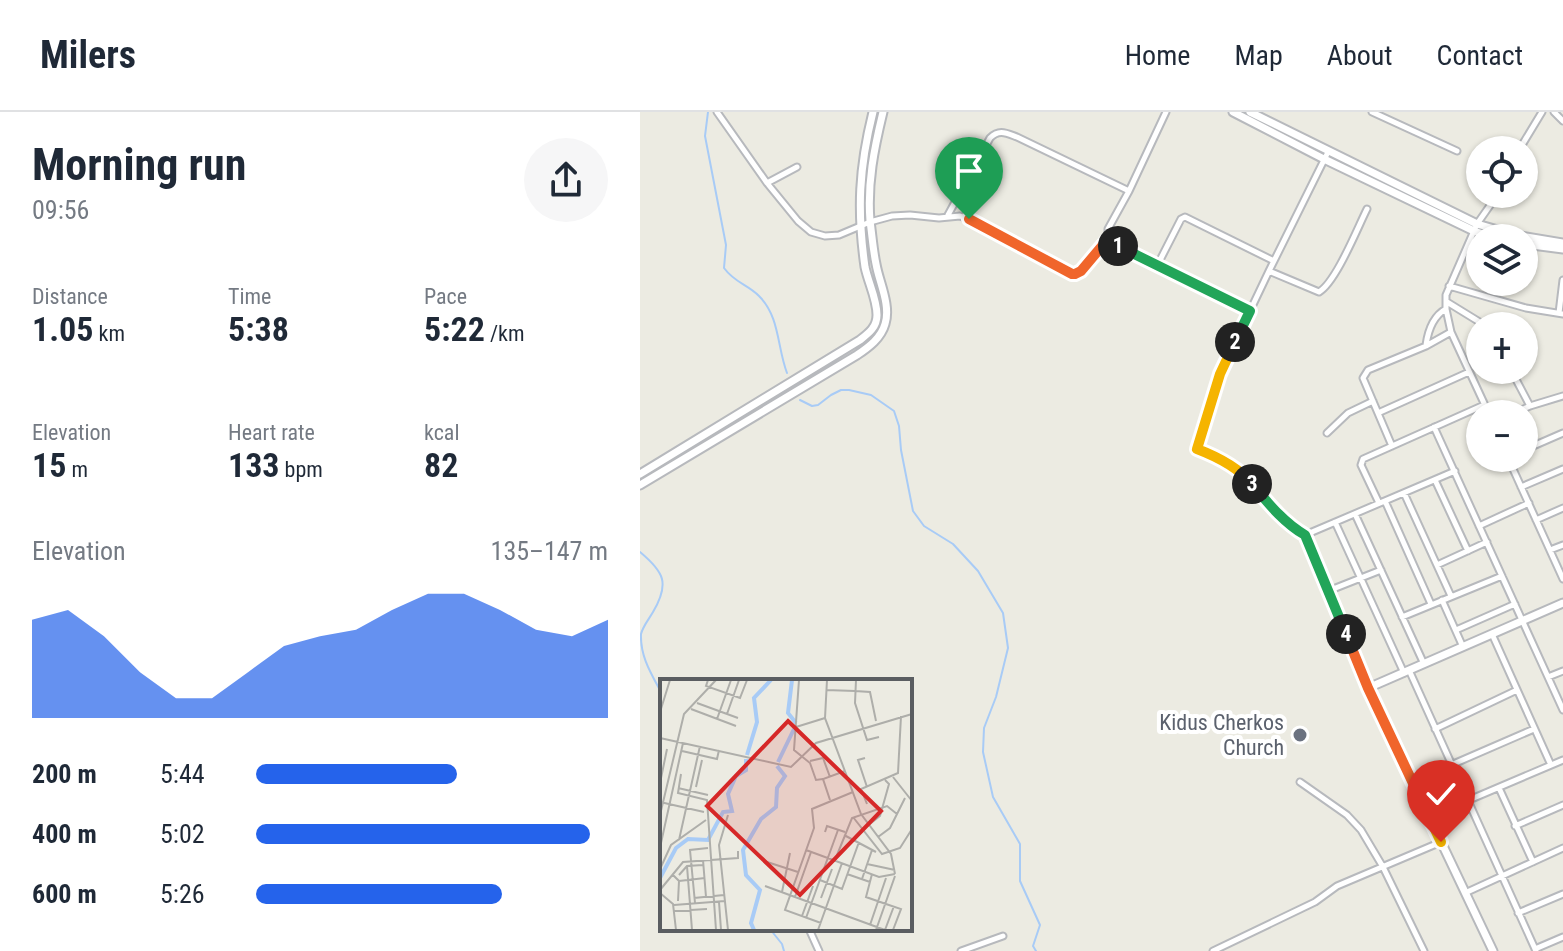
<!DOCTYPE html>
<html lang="en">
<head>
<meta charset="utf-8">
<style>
	body { margin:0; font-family:"Roboto Condensed",sans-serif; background:#f6f6f7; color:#1f2937; height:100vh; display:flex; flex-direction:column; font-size:30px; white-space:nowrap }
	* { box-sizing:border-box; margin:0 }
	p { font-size:26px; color:#747a83 }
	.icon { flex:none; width:44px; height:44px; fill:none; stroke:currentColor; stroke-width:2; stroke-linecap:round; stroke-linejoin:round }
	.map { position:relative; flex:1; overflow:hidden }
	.side { display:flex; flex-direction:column; background:#fff; width:640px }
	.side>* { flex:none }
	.tools { position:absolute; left:826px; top:24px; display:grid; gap:16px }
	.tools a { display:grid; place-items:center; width:72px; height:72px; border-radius:50%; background:#fff; box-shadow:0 2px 6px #0004; font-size:40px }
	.pin { position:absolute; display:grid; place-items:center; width:68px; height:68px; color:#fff; margin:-82px -34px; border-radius:50% 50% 50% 0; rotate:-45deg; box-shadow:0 0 8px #0007 }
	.pin .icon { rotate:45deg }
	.km { position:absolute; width:40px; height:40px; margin:-20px; border-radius:50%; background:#222; color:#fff; font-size:22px; line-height:40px; text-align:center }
	.round { display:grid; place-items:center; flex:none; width:84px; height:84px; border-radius:42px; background:#f6f6f7 }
	.overview { display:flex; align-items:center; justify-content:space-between; height:136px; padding:0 32px }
	h1 { font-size:44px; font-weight:700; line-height:60px }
	.stats { display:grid; grid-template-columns:repeat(3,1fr); gap:12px; height:136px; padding:8px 32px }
	.stats div { display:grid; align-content:center }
	.stats b { font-size:34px; font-weight:700 }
	.stats small { font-size:22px; font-weight:400 }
	.stats p { font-size:22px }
	.chart { height:224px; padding:16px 32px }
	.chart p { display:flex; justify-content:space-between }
	.chart svg { width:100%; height:144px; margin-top:8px; fill:#2563eb; opacity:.7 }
	ul { padding:0 32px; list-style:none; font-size:26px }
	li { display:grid; grid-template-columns:128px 96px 1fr; align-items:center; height:60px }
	li i { height:20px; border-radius:10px; background:#2563eb }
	header { display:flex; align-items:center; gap:48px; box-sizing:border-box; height:112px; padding:0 40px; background:#fff; border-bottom:2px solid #e0e1e3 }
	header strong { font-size:38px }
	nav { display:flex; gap:44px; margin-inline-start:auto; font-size:28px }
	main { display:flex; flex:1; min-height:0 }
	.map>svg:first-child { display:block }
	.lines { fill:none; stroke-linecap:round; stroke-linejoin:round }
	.stream { stroke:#a8cbf6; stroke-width:2 }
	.minor-casing { stroke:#b7b9bd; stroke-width:9 }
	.tertiary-casing { stroke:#b7b9bd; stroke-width:11 }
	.minor { stroke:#fff; stroke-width:5 }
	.tertiary { stroke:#fff; stroke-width:7 }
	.split-1-casing { stroke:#fff; stroke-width:16 }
	.split-2-casing { stroke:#fff; stroke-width:16 }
	.split-3-casing { stroke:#fff; stroke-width:16 }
	.split-4-casing { stroke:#fff; stroke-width:16 }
	.split-5-casing { stroke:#fff; stroke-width:16 }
	.split-6-casing { stroke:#fff; stroke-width:16 }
	.split-1 { stroke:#f0652b; stroke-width:10 }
	.split-2 { stroke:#22a559; stroke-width:10 }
	.split-3 { stroke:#f5b400; stroke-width:10 }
	.split-4 { stroke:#22a559; stroke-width:10 }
	.split-5 { stroke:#f0652b; stroke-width:10 }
	.split-6 { stroke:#f5b400; stroke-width:10 }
	.worship-dot { fill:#6b7280; stroke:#fff; stroke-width:3 }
	.labels { text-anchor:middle; stroke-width:8; stroke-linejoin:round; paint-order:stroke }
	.worship-label { font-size:22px; fill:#5b616d; stroke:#fff; text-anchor:end }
	.inset-river { fill:none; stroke:#a8cbf6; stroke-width:4 }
	.inset-road { fill:none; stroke:#aeaeaa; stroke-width:2 }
	.view { fill:#d62828; fill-opacity:0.15; stroke:#d62828; stroke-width:4 }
	.inset-edge { fill:none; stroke:#5a5d61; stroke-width:4 }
</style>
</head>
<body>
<header>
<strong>Milers</strong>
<nav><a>Home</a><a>Map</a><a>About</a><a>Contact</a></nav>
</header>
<main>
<section class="side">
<div class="overview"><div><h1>Morning run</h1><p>09:56</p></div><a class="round"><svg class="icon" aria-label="share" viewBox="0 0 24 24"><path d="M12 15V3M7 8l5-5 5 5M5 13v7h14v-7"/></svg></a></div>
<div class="stats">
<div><p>Distance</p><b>1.05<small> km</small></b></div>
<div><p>Time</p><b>5:38</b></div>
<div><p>Pace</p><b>5:22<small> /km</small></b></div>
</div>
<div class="stats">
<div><p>Elevation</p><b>15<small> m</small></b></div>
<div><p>Heart rate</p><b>133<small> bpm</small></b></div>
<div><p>kcal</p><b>82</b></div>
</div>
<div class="chart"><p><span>Elevation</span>135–147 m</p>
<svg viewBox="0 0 160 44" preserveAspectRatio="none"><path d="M0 44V14L10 11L20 19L30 30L40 38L50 38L60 30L70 22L80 19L90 17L100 11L110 6L120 6L130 11L140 17L150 19L160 14V44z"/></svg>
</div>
<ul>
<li><b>200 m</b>5:44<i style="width:57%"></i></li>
<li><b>400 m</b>5:02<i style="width:95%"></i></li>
<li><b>600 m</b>5:26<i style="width:70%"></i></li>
</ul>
</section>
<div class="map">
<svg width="923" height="839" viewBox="0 0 923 839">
	<rect width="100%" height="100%" fill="#ecebe2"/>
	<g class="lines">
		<!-- stream -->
		<path class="stream" d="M68,0L65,24L86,133L84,156C95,171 107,172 119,184C140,205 137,235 147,261
			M160,288L172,294L178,293L191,283L201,278H209L231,283L254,299L259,314L261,338L273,399L284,414L313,432L338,459L363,501L368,536L356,585L344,616L343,640L353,685L380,732V769L400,813L393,834L396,839
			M0,440C24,460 30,471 13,500C9,507 3,514 1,522C0,545 12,563 22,582
			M130,817L142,832L144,839"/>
		<defs>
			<path id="minor" d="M77,0L127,71L158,109L171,120L185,124L199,123L230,110L252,104L270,103L299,106L320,104L341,112L435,162L441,159L468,127
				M526,0L489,79L468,117V127L473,131L610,199
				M732,0L817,39
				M914,0L923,9
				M879,38L902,0
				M688,40L629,159L580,262L557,337C575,344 593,352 607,365C626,385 640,409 665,423L728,576
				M127,71L157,55
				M308,103L350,26C359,17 366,21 377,25L489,79
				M517,154L541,107L545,105L634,149
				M629,159L679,180C696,170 717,117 727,97
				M809,174L886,196L923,202
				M807,190L846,214
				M919,201L923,168
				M786,233C788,219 793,204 806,197
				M871,258L890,294
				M738,301L829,260
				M849,302L811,220L806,197V183L837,112L858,82
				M873,302L890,294L923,284
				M794,315L923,598
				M687,321L708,301L733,289
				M752,334L723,266L728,258L786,234L811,220
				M884,338L923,321
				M868,346L923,467
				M795,368L828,439
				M881,375L923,357
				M764,381L811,484
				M745,389L791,492
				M739,391L721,353L723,347L844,293
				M715,402L784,552
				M896,408L923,396
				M695,410L764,561
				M839,414L889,391
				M665,423L815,359
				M910,438L923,433
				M797,453L847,430
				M688,479L741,458
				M802,488L823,535
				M762,505L862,464
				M816,518L875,492
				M852,522L911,653
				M769,558L896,839
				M908,565L923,559
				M795,617L877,578
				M811,653L894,617
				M660,670L707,703L721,718L743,755L784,839
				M859,676L893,750
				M789,705L923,648
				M875,714L923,693
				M825,781L923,736
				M878,801L923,782
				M169,817L179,839
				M895,837L923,825
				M321,839L363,824
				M573,839L675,790L697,774L801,730"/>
			<path id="tertiary" d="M593,0L684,47L834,119L854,126
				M610,0L837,112L875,123L923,131
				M884,132L923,137
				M0,362L220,228C229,221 237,215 237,203C237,187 228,170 225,155C217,98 219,56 233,0
				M0,373L217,243C229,235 241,226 245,212C251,193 239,170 236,152C233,138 232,123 230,109C227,71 234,37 243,0
				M853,839L728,576L923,491"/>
		</defs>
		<!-- minor casing -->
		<use href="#minor" class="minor-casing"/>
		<!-- tertiary casing -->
		<use href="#tertiary" class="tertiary-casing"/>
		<!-- minor -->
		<use href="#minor" class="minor"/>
		<!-- tertiary -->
		<use href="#tertiary" class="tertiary"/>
	</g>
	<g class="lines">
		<defs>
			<path id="split-1" d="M329,107L432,162H435L441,159L468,127L478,134"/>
			<path id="split-2" d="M478,134L610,199L595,230"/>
			<path id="split-3" d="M595,230L580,262L557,337C578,345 598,355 612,372"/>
			<path id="split-4" d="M612,372C628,391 644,411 665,423L706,522"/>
			<path id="split-5" d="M706,522L728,576L780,686"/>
			<path id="split-6" d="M780,686L801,730"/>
		</defs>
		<!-- split-1 casing -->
		<use href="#split-1" class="split-1-casing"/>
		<!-- split-2 casing -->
		<use href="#split-2" class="split-2-casing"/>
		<!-- split-3 casing -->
		<use href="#split-3" class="split-3-casing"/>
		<!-- split-4 casing -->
		<use href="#split-4" class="split-4-casing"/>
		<!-- split-5 casing -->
		<use href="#split-5" class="split-5-casing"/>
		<!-- split-6 casing -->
		<use href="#split-6" class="split-6-casing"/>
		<!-- split-1 -->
		<use href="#split-1" class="split-1"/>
		<!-- split-2 -->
		<use href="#split-2" class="split-2"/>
		<!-- split-3 -->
		<use href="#split-3" class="split-3"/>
		<!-- split-4 -->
		<use href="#split-4" class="split-4"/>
		<!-- split-5 -->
		<use href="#split-5" class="split-5"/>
		<!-- split-6 -->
		<use href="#split-6" class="split-6"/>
	</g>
	<!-- markers -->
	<circle class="worship-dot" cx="660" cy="623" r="8"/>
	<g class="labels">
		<!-- worship labels -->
		<g class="worship-label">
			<text x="644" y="618">Kidus Cherkos<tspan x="644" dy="25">Church</tspan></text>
		</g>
	</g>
	<!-- overview -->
	<g transform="translate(20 567)">
		<rect width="252" height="252" fill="#ecebe2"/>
		<path class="inset-river" d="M132,1L128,34L136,44M87,76L97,43L94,19L111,1M118,83L134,50M0,199L16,169L28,160L48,161L63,133L72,132L68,115L76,97L86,91V80M94,251L91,244L100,211L86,196L83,171L101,140L116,128L117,109L125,97L117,87"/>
		<path class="inset-road" d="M48,1L46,7L80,19L87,1M139,1L134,71L150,84L156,101L163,100M167,1L165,39L201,135L231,175L235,195M196,1L195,24L207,61L219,58M166,11L195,12M195,12L210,13L216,42M37,24L78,39M31,30L76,47M0,33L10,1M67,35L79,1M57,40L71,1M136,48L165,39M0,59L131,88L156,64L252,35M22,72L57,80L59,71M205,79L198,81L207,108M150,82L163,79L170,98M21,95L18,114L47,121L56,251M233,98L252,122M0,104L7,70M36,108L42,81M18,109L48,116M170,121L163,100L185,92M0,123L44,133M207,125L201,110L238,94L241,37M0,136L24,35L56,1M193,138L222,175L240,169L252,150M201,152L220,137L229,105L225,101M165,153L167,147L185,153M184,156L216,173M218,158L230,149L245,119M19,161L40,67M1,164L23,64M146,171L219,198L235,195M43,181L46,218M175,181L192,139L227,127L237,135M104,182L138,193M207,185L235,191M27,187L32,251M0,190L11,166L46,141M187,195L210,203M212,195L206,218L226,225M13,196L19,202L18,222M19,196L27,187L43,186M202,200L212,171M160,201L182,210L199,163M19,202L45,199M105,207L225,251M0,211L23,183L78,179V172M122,213L130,174M0,214L13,225L16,251M135,218L151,173M34,219L64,216M161,219L172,190M59,223L61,251M35,224L30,171L48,169M226,225L241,230L233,251M14,226L65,222M14,232L47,230M142,237L153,207M146,239L178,151M161,244L125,231L154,149L152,130L193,113M210,246L226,199M68,251L59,166L68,136M158,251L182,184M216,251L235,197M225,251L234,227"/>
		<path class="view" d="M128,42L221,132L140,216L47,127Z"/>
		<rect width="252" height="252" class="inset-edge"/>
	</g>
</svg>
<div class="tools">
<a><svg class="icon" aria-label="locate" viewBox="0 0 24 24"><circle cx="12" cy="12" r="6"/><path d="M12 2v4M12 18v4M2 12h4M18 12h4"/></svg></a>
<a><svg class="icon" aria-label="layers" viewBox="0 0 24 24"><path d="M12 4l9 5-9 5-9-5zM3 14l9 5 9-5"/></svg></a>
<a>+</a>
<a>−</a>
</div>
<div class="pin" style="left:329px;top:107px;background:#1e9e55"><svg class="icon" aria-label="arrive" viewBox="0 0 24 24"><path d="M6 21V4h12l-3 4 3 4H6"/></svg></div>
<div class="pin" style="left:801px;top:730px;background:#d93025"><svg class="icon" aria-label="check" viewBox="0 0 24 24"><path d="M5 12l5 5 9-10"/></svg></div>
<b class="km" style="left:478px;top:134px">1</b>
<b class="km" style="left:595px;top:230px">2</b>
<b class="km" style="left:612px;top:372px">3</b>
<b class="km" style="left:706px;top:522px">4</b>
</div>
</main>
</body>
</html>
